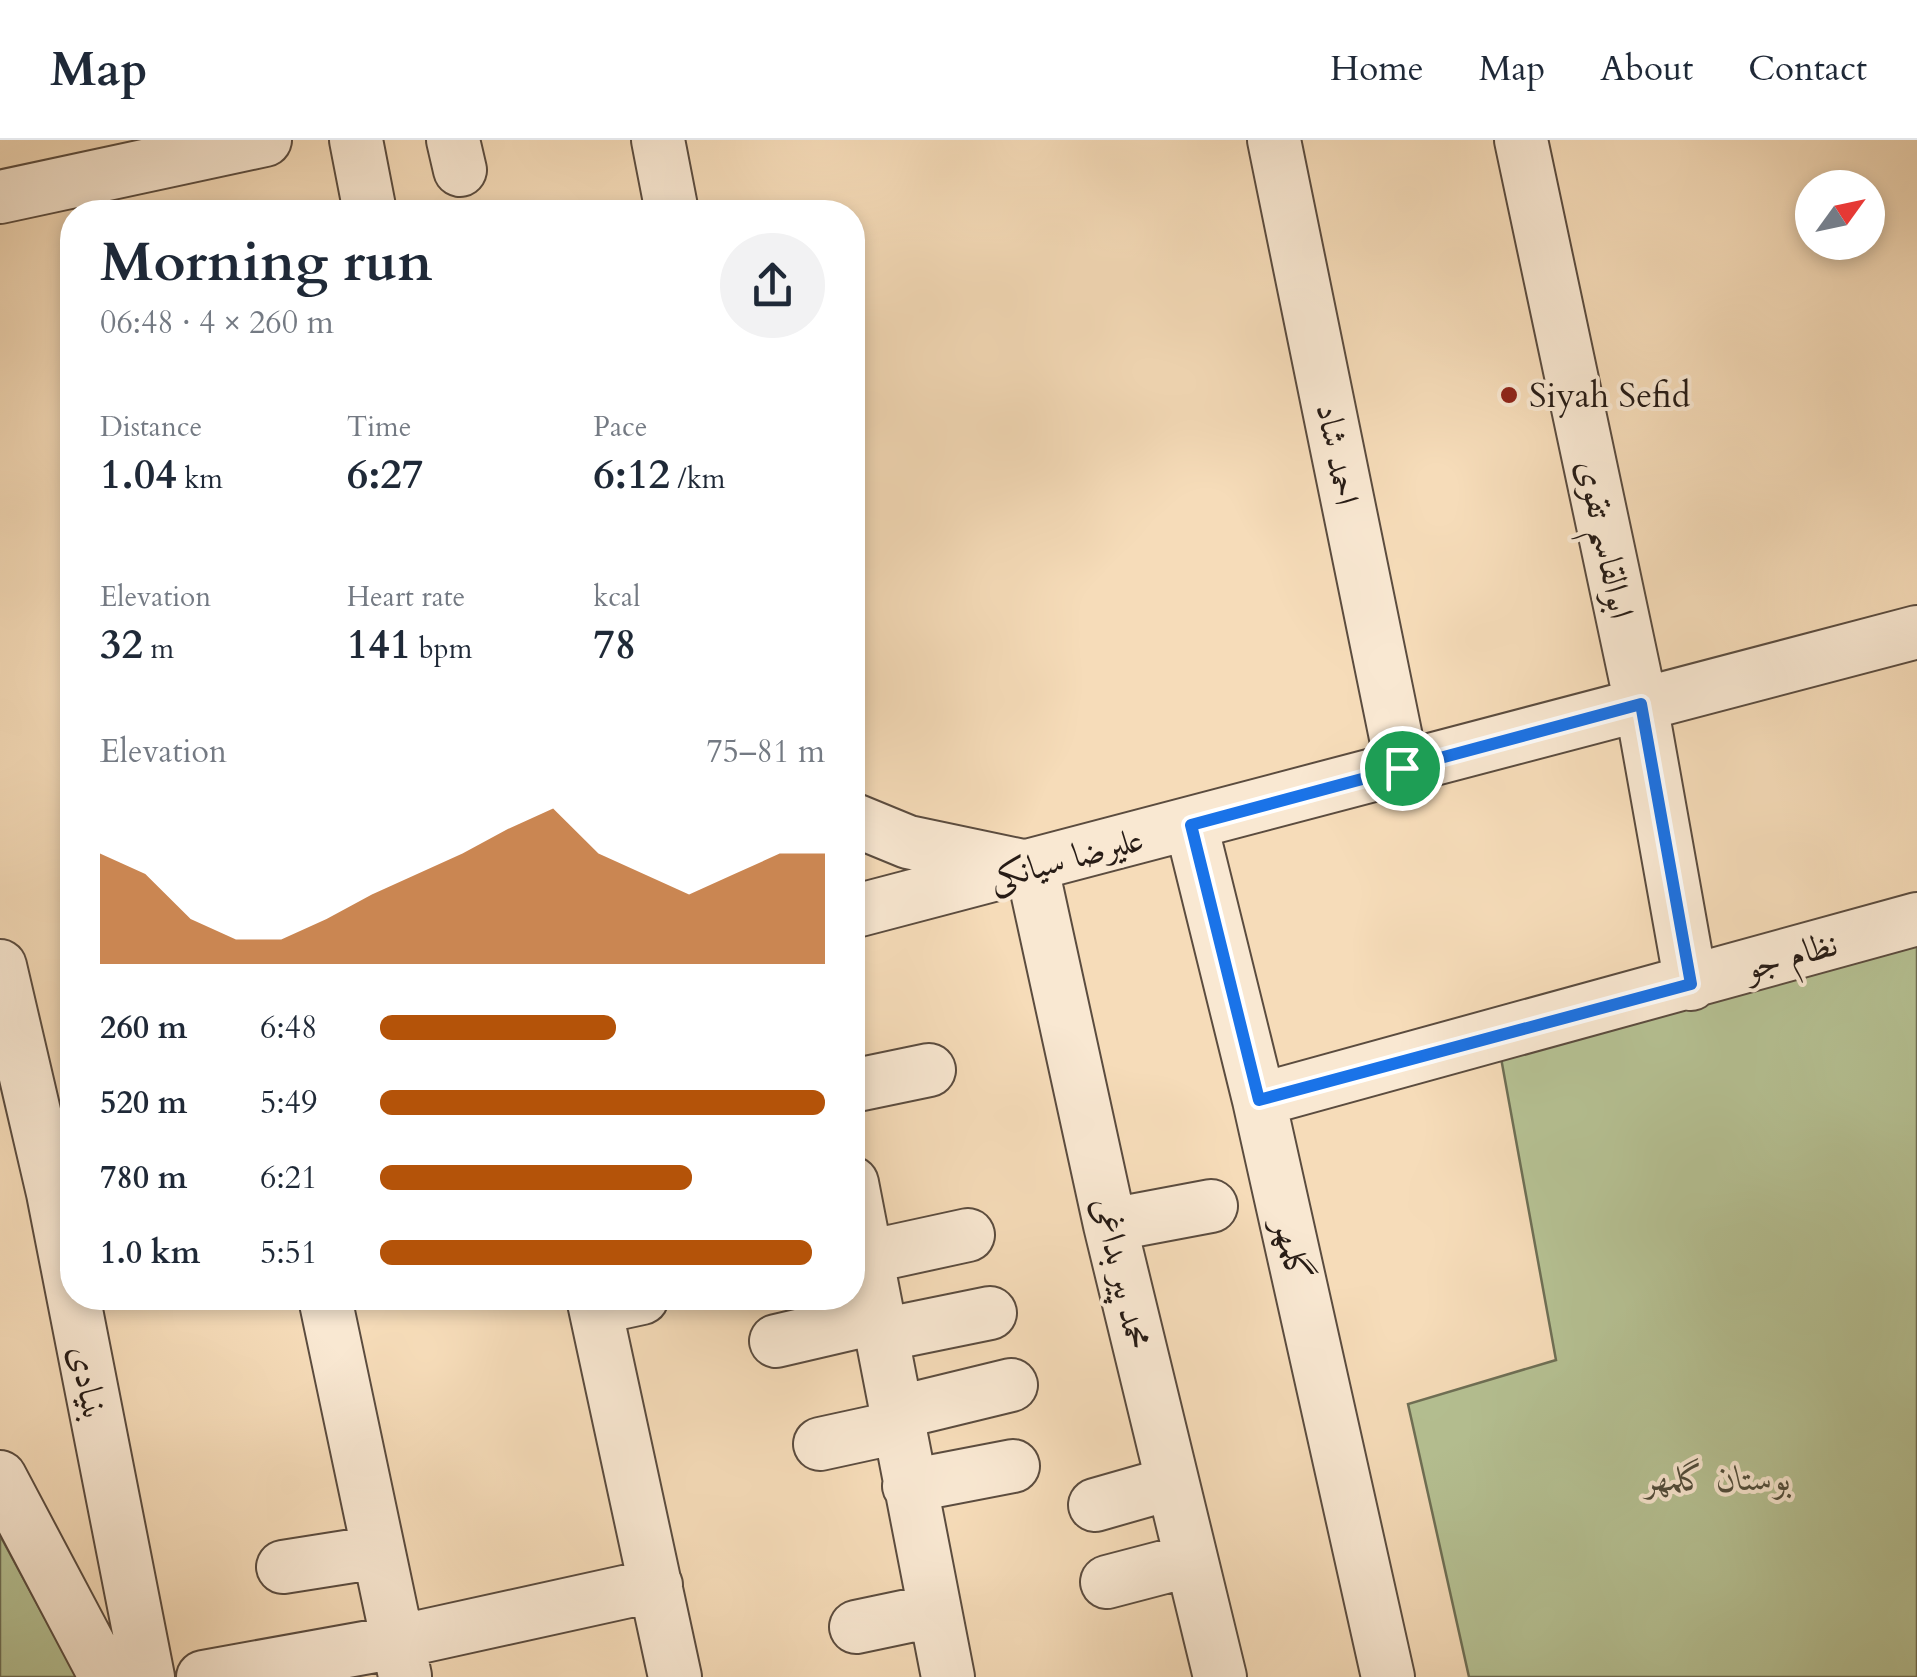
<!DOCTYPE html>
<html lang="en">
<head>
<meta charset="utf-8">
<style>
	body { margin:0; font-family:Cardo,Amiri,serif; background:#f2f2f3; color:#1f2937; height:100vh; display:flex; flex-direction:column; font-size:38px; white-space:nowrap }
	* { box-sizing:border-box; margin:0 }
	p { font-size:32px; color:#747a83 }
	.icon { flex:none; width:55px; height:55px; fill:none; stroke:currentColor; stroke-width:2; stroke-linecap:round; stroke-linejoin:round }
	.map { position:relative; flex:1; overflow:hidden }
	.side { position:absolute; left:60px; top:60px; width:805px; height:1110px; display:flex; flex-direction:column; background:#fff; border-radius:40px; box-shadow:0 5px 15px #0003 }
	.side>* { flex:none }
	.needle { width:65px; rotate:57deg }
	.fabs { position:absolute; left:1795px; top:30px; display:grid; gap:20px }
	.fabs a { display:grid; place-items:center; width:90px; height:90px; border-radius:50%; background:#fff; box-shadow:0 5px 15px #0003; font-size:50px }
	.pin { position:absolute; display:grid; place-items:center; width:85px; height:85px; color:#fff; margin:-42px; border:5px solid #fff; border-radius:50%; box-shadow:0 2px 10px #0007 }
	.round { display:grid; place-items:center; flex:none; width:105px; height:105px; border-radius:52px; background:#f2f2f3 }
	.summary { display:flex; align-items:center; justify-content:space-between; height:170px; padding:0 40px }
	h1 { font-size:55px; font-weight:600; line-height:75px }
	.metrics { display:grid; grid-template-columns:repeat(3,1fr); gap:15px; height:170px; padding:10px 40px }
	.metrics div { display:grid; align-content:center }
	.metrics b { font-size:42px; font-weight:600 }
	.metrics small { font-size:28px; font-weight:400 }
	.metrics p { font-size:28px }
	.chart { height:280px; padding:20px 40px }
	.chart p { display:flex; justify-content:space-between }
	.chart svg { width:100%; height:180px; margin-top:10px; fill:#b45309; opacity:.7 }
	ul { padding:0 40px; list-style:none; font-size:32px }
	li { display:grid; grid-template-columns:160px 120px 1fr; align-items:center; height:75px }
	li i { height:25px; border-radius:12px; background:#b45309 }
	header { display:flex; align-items:center; gap:60px; box-sizing:border-box; height:140px; padding:0 50px; background:#fff; border-bottom:2px solid #e0e1e3 }
	header strong { font-size:48px }
	nav { display:flex; gap:55px; margin-inline-start:auto; font-size:35px }
	.map>svg:first-child { display:block }
	.green { fill:#b6c294; stroke:#6e6f55; stroke-width:2.5 }
	.lines { fill:none; stroke-linecap:round; stroke-linejoin:round }
	.minor-casing { stroke:#5b4c3f; stroke-width:56 }
	.minor { stroke:#f9e8d2; stroke-width:52 }
	.route-casing { stroke:#fff; stroke-width:20 }
	.route { stroke:#1a73e8; stroke-width:12 }
	.poi-dot { fill:#8f2418; stroke:#f9e8d2; stroke-width:4 }
	.labels { text-anchor:middle; stroke-width:8; stroke-linejoin:round; paint-order:stroke }
	.poi-label { font-size:35px; fill:#271c16; stroke:#f9e8d2; text-anchor:start }
	.street-label { font-size:35px; fill:#271c16; stroke:#f9e8d2 }
	.park-label { font-size:35px; font-style:italic; fill:#524e3c; stroke:#f9e8d2 }
</style>
</head>
<body>
<header>
<strong>Map</strong>
<nav><a>Home</a><a>Map</a><a>About</a><a>Contact</a></nav>
</header>
<div class="map">
<svg width="1917" height="1537" viewBox="0 0 1917 1537">
	<rect width="100%" height="100%" fill="#f6dcb9"/>
	<filter id="stains"><feTurbulence type="fractalNoise" baseFrequency=".002" numOctaves="4"/><feColorMatrix values="0 0 0 0 .2 0 0 0 0 .09 0 0 0 0 .02 0 0 0 .5 -.17"/></filter>
	<radialGradient id="worn" r=".72"><stop offset=".6" stop-color="#630" stop-opacity="0"/><stop offset="1" stop-color="#630" stop-opacity=".3"/></radialGradient>
	<!-- green -->
	<path class="green" d="M1917,772V1537H1469L1408,1264L1556,1220L1497,896Z
		M0,1395L67,1519L81,1537H0Z"/>
	<g class="lines">
		<defs>
			<path id="minor" d="M356,0L370,72
				M453,0L460,30
				M658,0L672,72
				M1274,0L1402,627
				M1521,0L1641,564L1691,844
				M0,57L265,0
				M852,679L908,702L1032,728L1110,1085L1220,1537
				M1191,685L1259,960L1388,1537
				M852,772L1917,492
				M0,826L53,1053L148,1537
				M852,946L929,930
				M1259,960L1917,779
				M852,1043L948,1537
				M1110,1085L1211,1066
				M867,1117L968,1095
				M325,1158L405,1536
				M593,1158L675,1537
				M596,1168L642,1158
				M882,1195L990,1173
				M776,1201L879,1177
				M896,1273L1011,1245
				M820,1304L898,1287
				M0,1337L99,1524L111,1537
				M909,1346L1013,1326
				M1095,1365L1172,1343
				M283,1427L378,1412
				M1107,1442L1191,1420
				M856,1487L932,1471
				M203,1537L397,1502L656,1445"/>
		</defs>
		<!-- minor casing -->
		<use href="#minor" class="minor-casing"/>
		<!-- minor -->
		<use href="#minor" class="minor"/>
	</g>
	<g class="lines">
		<defs>
			<path id="route" d="M1641,564L1691,844L1259,960L1191,685Z"/>
		</defs>
		<!-- route casing -->
		<use href="#route" class="route-casing"/>
		<!-- route -->
		<use href="#route" class="route"/>
	</g>
	<!-- markers -->
	<circle class="poi-dot" cx="1509" cy="255" r="10"/>
	<g class="labels">
		<!-- poi labels -->
		<g class="poi-label">
			<text x="1529" y="267">Siyah Sefid</text>
		</g>
		<!-- street labels -->
		<g class="street-label">
			<text transform="translate(1338 314) rotate(79)" y="12">احمد شاد</text>
			<text transform="translate(1606 399) rotate(78)" y="12">ابوالقاسم تقوی</text>
			<text transform="translate(1066 718) rotate(-15)" y="12">علیرضا سیانکی</text>
			<text transform="translate(1791 815) rotate(-16)" y="12">نظام جو</text>
			<text transform="translate(1293 1110) rotate(77)" y="12">گلمهر</text>
			<text transform="translate(1122 1133) rotate(77)" y="12">محمد پیر بداغی</text>
			<text transform="translate(89 1243) rotate(79)" y="12">بنیادی</text>
		</g>
		<!-- park labels -->
		<g class="park-label">
			<text x="1718" y="1350">بوستان گلمهر</text>
		</g>
	</g>
	<rect width="100%" height="100%" filter="url(#stains)"/>
	<rect width="100%" height="100%" fill="url(#worn)"/>
</svg>
<div class="fabs">
<a><svg class="needle" viewBox="-14 -14 28 28"><path d="M0-13l5 13h-10z" fill="#e53935"/><path d="M0 13l5-13h-10z" fill="#747a83"/></svg></a>
</div>
<div class="pin" style="left:1402px;top:628px;background:#1e9e55"><svg class="icon" aria-label="arrive" viewBox="0 0 24 24"><path d="M6 21V4h12l-3 4 3 4H6"/></svg></div>
<section class="side">
<div class="summary"><div><h1>Morning run</h1><p>06:48 · 4 × 260 m</p></div><a class="round"><svg class="icon" aria-label="share" viewBox="0 0 24 24"><path d="M12 15V3M7 8l5-5 5 5M5 13v7h14v-7"/></svg></a></div>
<div class="metrics">
<div><p>Distance</p><b>1.04<small> km</small></b></div>
<div><p>Time</p><b>6:27</b></div>
<div><p>Pace</p><b>6:12<small> /km</small></b></div>
</div>
<div class="metrics">
<div><p>Elevation</p><b>32<small> m</small></b></div>
<div><p>Heart rate</p><b>141<small> bpm</small></b></div>
<div><p>kcal</p><b>78</b></div>
</div>
<div class="chart"><p><span>Elevation</span>75–81 m</p>
<svg viewBox="0 0 160 44" preserveAspectRatio="none"><path d="M0 44V17L10 22L20 33L30 38L40 38L50 33L60 27L70 22L80 17L90 11L100 6L110 17L120 22L130 27L140 22L150 17L160 17V44z"/></svg>
</div>
<ul>
<li><b>260 m</b>6:48<i style="width:53%"></i></li>
<li><b>520 m</b>5:49<i style="width:100%"></i></li>
<li><b>780 m</b>6:21<i style="width:70%"></i></li>
<li><b>1.0 km</b>5:51<i style="width:97%"></i></li>
</ul>
</section>
</div>
</body>
</html>
